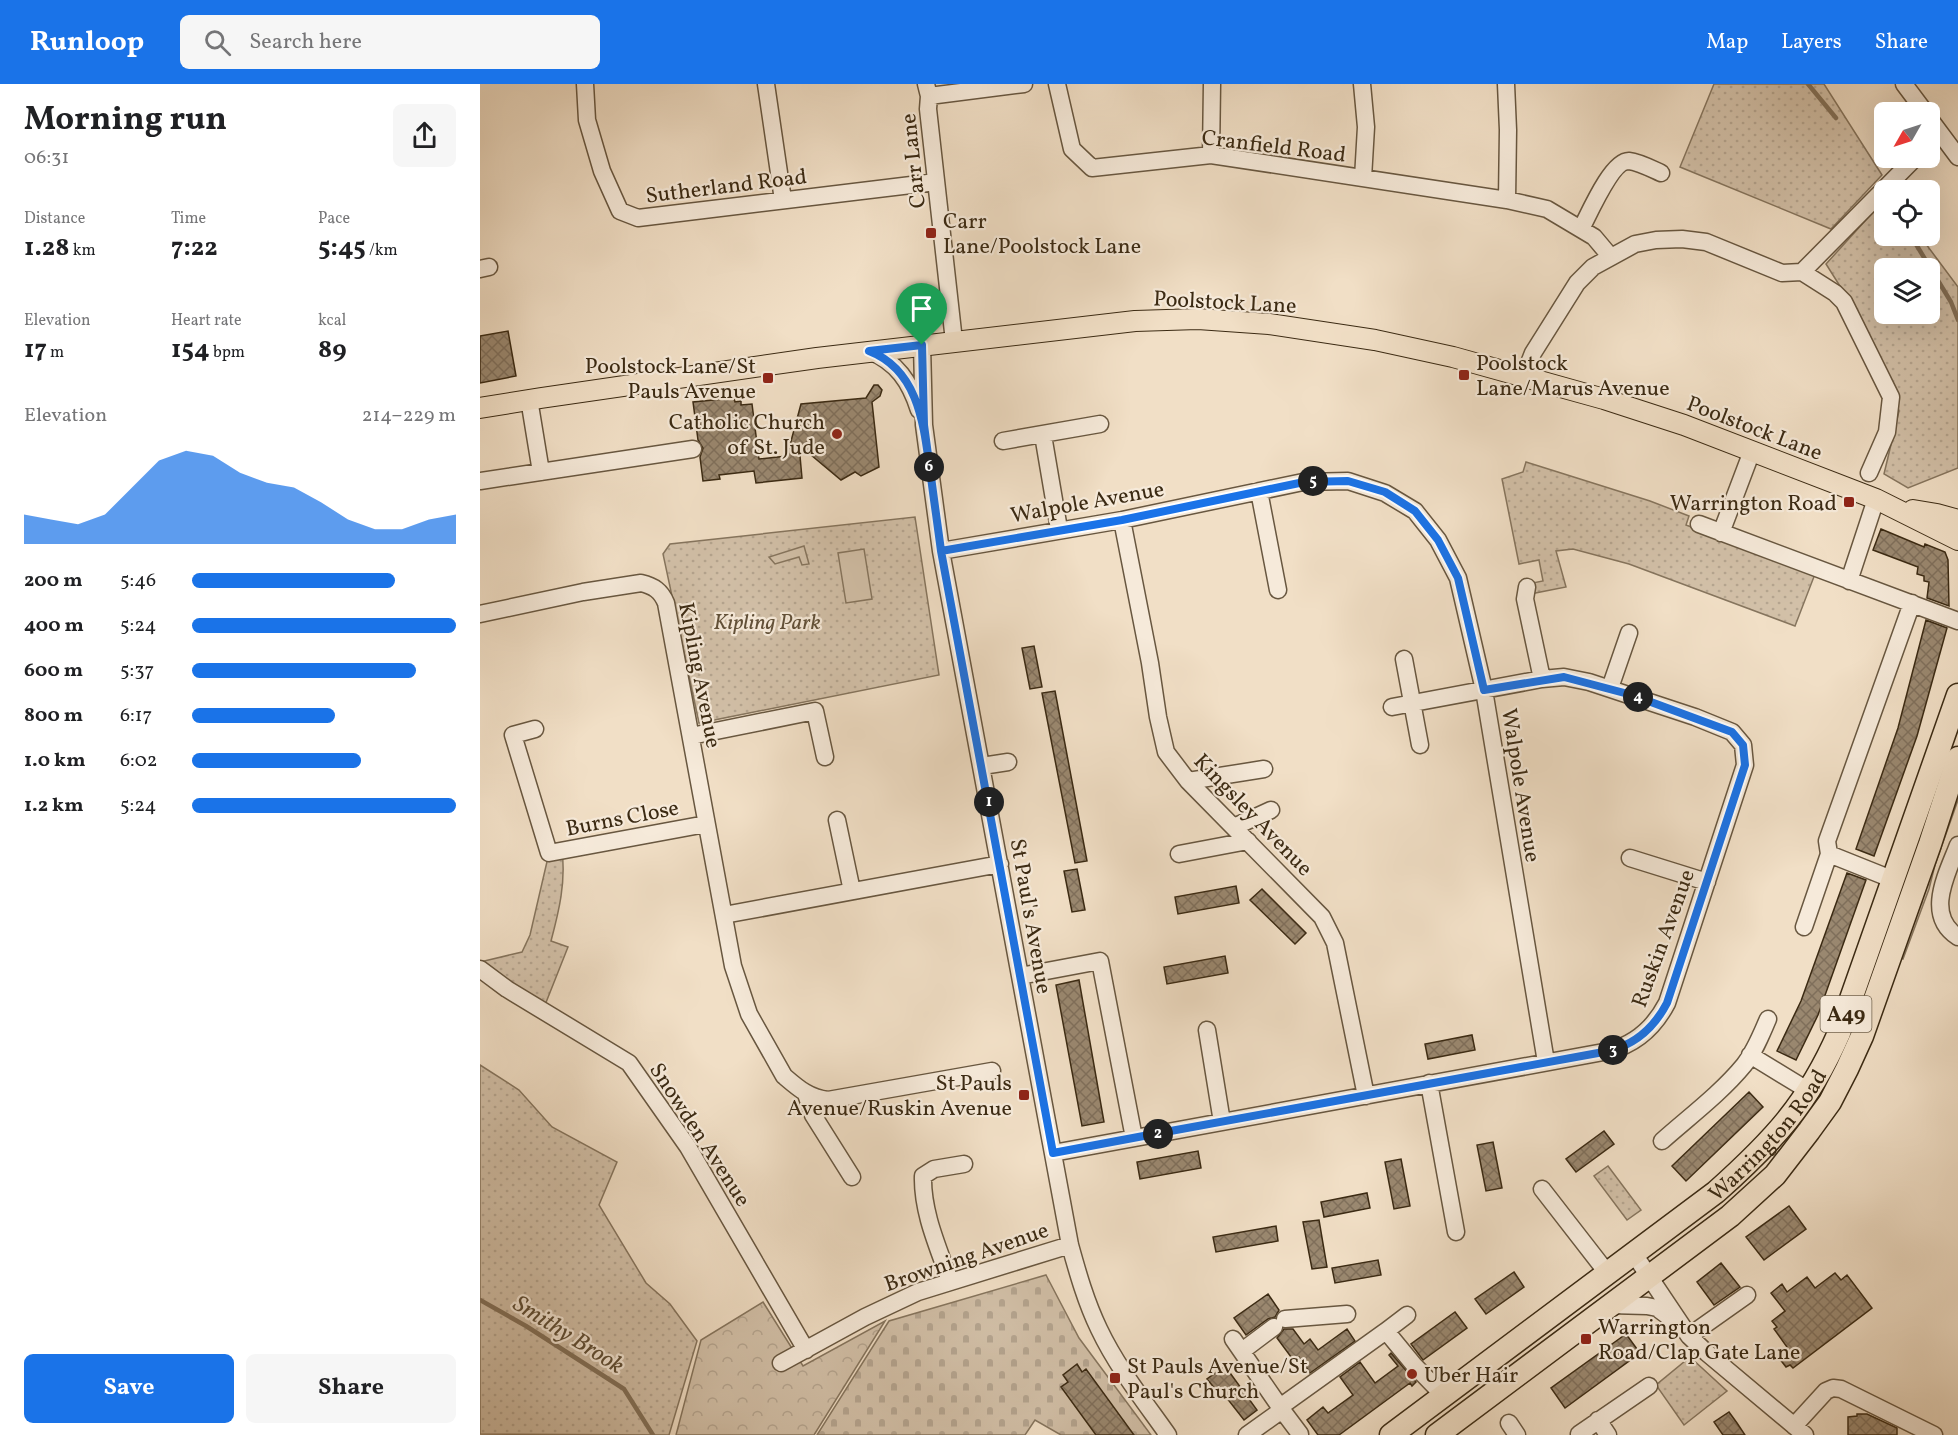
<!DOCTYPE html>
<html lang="en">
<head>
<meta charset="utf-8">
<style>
	body { margin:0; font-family:Vollkorn,serif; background:#f6f6f6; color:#202124; height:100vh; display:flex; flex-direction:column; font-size:22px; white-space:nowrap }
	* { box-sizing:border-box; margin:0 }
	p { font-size:20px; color:#757577 }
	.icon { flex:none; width:33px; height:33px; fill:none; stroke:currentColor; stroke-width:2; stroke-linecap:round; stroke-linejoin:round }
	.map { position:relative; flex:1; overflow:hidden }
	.sheet { display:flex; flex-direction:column; background:#fff; width:480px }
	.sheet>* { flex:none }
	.needle { width:39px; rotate:231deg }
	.controls { position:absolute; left:1394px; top:18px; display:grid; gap:12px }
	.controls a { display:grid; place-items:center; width:66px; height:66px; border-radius:9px; background:#fff; box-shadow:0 6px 24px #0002; font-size:30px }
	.pin { position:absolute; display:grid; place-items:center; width:51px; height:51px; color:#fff; margin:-62px -26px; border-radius:50% 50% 50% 0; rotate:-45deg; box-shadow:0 0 6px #0007 }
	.pin .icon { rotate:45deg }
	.km { position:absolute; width:30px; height:30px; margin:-15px; border-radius:50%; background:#222; color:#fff; font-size:16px; line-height:30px; text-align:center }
	.round { display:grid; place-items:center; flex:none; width:63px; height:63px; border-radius:9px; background:#f6f6f6 }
	.summary { display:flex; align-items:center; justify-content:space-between; height:102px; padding:0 24px }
	h1 { font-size:33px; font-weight:700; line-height:45px }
	.figures { display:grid; grid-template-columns:repeat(3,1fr); gap:9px; height:102px; padding:6px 24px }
	.figures div { display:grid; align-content:center }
	.figures b { font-size:26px; font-weight:700 }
	.figures small { font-size:16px; font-weight:400 }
	.figures p { font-size:16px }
	.chart { height:168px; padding:12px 24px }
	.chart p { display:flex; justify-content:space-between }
	.chart svg { width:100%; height:108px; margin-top:6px; fill:#1a73e8; opacity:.7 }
	.primary-button { display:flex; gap:12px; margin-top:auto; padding:12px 24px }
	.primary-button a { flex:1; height:69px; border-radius:9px; background:#1a73e8; color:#fff; font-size:24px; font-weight:700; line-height:69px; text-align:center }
	.primary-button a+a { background:#f6f6f6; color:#202124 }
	ul { padding:0 24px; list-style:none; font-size:20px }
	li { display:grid; grid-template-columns:96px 72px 1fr; align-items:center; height:45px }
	li i { height:15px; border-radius:8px; background:#1a73e8 }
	header { display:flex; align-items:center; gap:36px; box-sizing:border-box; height:84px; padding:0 30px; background:#1a73e8; color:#fff }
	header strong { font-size:28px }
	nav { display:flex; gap:33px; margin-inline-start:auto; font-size:21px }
	.search { width:420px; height:54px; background:#f6f6f6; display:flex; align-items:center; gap:15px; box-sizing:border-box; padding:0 21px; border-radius:9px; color:#757577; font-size:22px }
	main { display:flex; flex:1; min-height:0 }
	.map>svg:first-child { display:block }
	.green { fill:url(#green-dots); stroke:#86755e; stroke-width:1.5; fill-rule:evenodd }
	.forest { fill:url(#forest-crowns); stroke:#86755e; stroke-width:1.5 }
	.cemetery { fill:url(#cemetery-stones); stroke:#86755e; stroke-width:1.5 }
	.pitch { fill:#d2c0a8; stroke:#86755e; stroke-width:1.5 }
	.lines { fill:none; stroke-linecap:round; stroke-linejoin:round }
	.stream { stroke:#83715a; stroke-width:4.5 }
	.building { fill:url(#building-cross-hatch); stroke:#3b2a13; stroke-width:1.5 }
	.minor-casing { stroke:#685740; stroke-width:19 }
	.major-casing { stroke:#3b2a13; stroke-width:22 }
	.highway-casing { stroke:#3b2a13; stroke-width:25 }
	.minor { stroke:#f6eada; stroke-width:16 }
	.major { stroke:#f1dfc6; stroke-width:20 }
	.highway { stroke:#f1dfc6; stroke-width:22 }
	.route-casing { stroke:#fff; stroke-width:12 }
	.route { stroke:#1a73e8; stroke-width:8 }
	.poi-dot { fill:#8f2418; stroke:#f6eada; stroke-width:2 }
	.labels { text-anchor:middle; stroke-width:4.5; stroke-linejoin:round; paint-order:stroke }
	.shield { fill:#f6eada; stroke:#73644f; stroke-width:1.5 }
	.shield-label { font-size:21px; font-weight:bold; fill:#3b2a13 }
	.street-label { font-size:22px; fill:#3b2a13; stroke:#f6eada }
	.poi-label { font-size:22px; fill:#3b2a13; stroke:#f6eada; text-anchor:start }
	.park-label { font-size:22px; font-style:italic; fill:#615038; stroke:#f6eada }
	.water-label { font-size:24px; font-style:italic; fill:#5f4e36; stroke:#f6eada }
</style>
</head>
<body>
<header>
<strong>Runloop</strong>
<div class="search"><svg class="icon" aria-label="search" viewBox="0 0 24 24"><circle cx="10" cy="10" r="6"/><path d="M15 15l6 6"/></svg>Search here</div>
<nav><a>Map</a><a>Layers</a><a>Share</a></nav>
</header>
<main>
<section class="sheet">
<div class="summary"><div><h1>Morning run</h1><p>06:31</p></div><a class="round"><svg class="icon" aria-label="share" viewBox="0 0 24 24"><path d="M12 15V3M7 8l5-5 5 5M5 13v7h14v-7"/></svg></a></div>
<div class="figures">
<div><p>Distance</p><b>1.28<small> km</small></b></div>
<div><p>Time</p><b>7:22</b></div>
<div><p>Pace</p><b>5:45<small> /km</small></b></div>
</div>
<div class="figures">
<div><p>Elevation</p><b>17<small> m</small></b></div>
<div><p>Heart rate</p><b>154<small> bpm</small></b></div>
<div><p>kcal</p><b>89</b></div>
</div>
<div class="chart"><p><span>Elevation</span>214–229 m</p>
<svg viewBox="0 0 160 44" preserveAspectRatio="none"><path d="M0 44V32L10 34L20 36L30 32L40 21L50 10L60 6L70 8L80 15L90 19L100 21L110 27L120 34L130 38L140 38L150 34L160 32V44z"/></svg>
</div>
<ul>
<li><b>200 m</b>5:46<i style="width:77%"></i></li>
<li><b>400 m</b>5:24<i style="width:100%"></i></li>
<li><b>600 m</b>5:37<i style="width:85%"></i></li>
<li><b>800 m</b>6:17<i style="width:54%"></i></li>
<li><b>1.0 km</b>6:02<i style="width:64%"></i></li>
<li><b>1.2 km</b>5:24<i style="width:100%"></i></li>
</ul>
<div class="primary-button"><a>Save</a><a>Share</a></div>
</section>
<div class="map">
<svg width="1478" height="1351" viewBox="0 0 1478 1351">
	<defs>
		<pattern id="green-dots" width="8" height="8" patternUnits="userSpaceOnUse" patternTransform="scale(1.5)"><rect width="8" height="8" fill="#d2c0a8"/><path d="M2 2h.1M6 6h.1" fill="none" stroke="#b5a590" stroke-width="1.8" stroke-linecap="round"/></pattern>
		<pattern id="forest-crowns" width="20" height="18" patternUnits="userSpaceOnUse" patternTransform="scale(1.5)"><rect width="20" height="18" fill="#d2c0a8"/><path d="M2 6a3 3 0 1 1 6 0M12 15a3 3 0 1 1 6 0" fill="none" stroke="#b5a590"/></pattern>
		<pattern id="cemetery-stones" width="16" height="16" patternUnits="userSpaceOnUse" patternTransform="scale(1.5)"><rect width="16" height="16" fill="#d2c0a8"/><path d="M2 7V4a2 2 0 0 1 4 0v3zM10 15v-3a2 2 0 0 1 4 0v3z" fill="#b5a590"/></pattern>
		<pattern id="building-cross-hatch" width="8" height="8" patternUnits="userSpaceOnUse" patternTransform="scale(1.5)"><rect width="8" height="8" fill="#9a8870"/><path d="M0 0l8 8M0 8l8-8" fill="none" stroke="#7f6f5b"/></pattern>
	</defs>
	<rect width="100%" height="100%" fill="#f1dfc6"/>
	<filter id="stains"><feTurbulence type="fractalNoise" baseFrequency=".00333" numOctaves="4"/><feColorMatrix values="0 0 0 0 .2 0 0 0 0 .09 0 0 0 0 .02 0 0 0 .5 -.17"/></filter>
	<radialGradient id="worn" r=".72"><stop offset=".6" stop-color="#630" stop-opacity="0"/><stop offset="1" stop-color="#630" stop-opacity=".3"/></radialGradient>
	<!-- green -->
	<path class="green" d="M1234,0H1344L1402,91L1351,145L1200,83Z
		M1404,116V152H1440L1478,203V384L1428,404L1404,390L1419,327L1406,285L1370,218L1346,180ZM1404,184H1449V230H1404Z
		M1046,378L1170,417L1209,432L1206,441L1335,490L1315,542L1149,480L1093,465L1076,467L1086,503L1045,511L1043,501L1063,497L1059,476L1039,480L1022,395L1043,388Z
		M435,433L459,591L219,639L183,470L190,460Z
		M1478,704V716L1455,781L1449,805L1423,875L1419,873Z
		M82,767C86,798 79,827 71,857L88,863L63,926L0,878L42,868L50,851L69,769Z
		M0,981L39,1006L72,1043L137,1078L119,1121L166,1199L190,1220L217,1257L189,1351L0,1350Z
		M1128,1082L1161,1126L1147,1136L1114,1092Z
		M1210,1273L1247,1307L1204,1341L1176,1301Z"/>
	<!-- forest -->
	<path class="forest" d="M283,1218L323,1282L405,1237L334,1351H196L221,1256Z"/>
	<!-- cemetery -->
	<path class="cemetery" d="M566,1191L599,1254L671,1351H581L555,1336L545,1351H337L409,1237Z"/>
	<!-- pitch -->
	<path class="pitch" d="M324,462L329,480L322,481L319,473L295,480L289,473Z
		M384,465L392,515L366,519L358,469Z"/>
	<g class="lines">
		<!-- stream -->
		<path class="stream" d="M1328,0L1356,34
			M1431,152L1471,218L1478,236
			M0,1216L46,1242L144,1305L173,1351"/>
	</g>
	<!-- building -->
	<path class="building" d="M28,247L36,292L0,299V252Z
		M394,301H398L402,306L400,312L392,318L399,383L381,392L375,388L361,396L319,361L322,394L276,399L274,387L239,391L240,395L223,397L220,373L223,364L218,356L213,318L254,314L255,318L261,317V321L272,320L279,375L307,372L321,320L386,314Z
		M1401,445L1444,463L1445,460L1465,468L1468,476L1469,522L1447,514L1449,498L1444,497V492L1437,490L1438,483L1393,466Z
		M1446,536L1467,544L1437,652L1394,772L1376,765L1418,644Z
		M554,562L562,603L550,605L542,564Z
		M575,607L607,777L595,779L562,609Z
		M597,785L605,826L592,828L584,787Z
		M1367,789L1386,796L1338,931L1316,976L1297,967L1321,917Z
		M756,802L759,819L698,830L695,813Z
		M782,805L826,849L815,860L770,816Z
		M745,872L748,889L687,900L684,883Z
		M599,896L624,1038L602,1042L576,901Z
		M992,951L995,966L948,975L945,960Z
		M1269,1008L1283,1023L1206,1097L1192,1082Z
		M1124,1047L1134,1060L1096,1088L1086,1075Z
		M1013,1058L1022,1104L1006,1107L997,1061Z
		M718,1067L721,1084L660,1095L657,1078Z
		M921,1075L930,1122L914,1125L905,1078Z
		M887,1109L890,1124L844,1133L841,1118Z
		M1309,1122L1326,1145L1284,1176L1266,1153Z
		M839,1136L847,1183L832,1185L823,1138Z
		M796,1142L798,1157L736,1168L733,1153Z
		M898,1176L901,1191L855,1199L852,1184Z
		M1241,1179L1260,1203L1234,1221L1217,1198Z
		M1034,1188L1044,1203L1006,1230L995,1215Z
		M1355,1189L1361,1196L1367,1191L1392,1224L1313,1284L1310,1281L1306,1283L1299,1274L1302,1271L1300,1268L1307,1263L1294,1245L1297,1243L1292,1237L1305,1227L1291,1209L1302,1200L1307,1208L1327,1193L1335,1204Z
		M788,1210L799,1226L795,1233L788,1235L766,1251L754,1234Z
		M975,1228L987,1244L943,1276L931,1260Z
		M804,1245H813L824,1260L830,1255L838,1266L867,1245L875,1257L830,1289L819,1273L814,1277L797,1254Z
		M1146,1250L1160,1269L1085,1324L1071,1304Z
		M911,1269L936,1298L932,1302L930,1299L859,1351H838L827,1336L843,1323L848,1329L873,1311L860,1293L880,1278L895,1299L918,1282L909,1271Z
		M597,1280L602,1288L606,1285L654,1351H616L581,1303L588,1298L583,1291Z
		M745,1282L777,1326L764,1336L739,1304L736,1306L727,1295Z
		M1249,1328L1257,1339L1265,1351H1243L1234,1338Z
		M1377,1330H1387L1417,1344V1351H1368V1333L1377,1332Z"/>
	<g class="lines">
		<defs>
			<path id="minor" d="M105,0L107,36L122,87L140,127L158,134L456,98
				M286,0L303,116
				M446,0L449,12L448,25L474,257
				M577,0L592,65L612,84L731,71L1027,116L1067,125L1114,153L1130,172
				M882,0L886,43L883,94
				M1026,0L1028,46L1027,116
				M1424,0L1445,28
				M449,12L544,0
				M1449,34L1478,73
				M1449,60L1460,49
				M731,71L732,0
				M1101,145C1109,130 1132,76 1149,77C1159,78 1172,85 1181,89
				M0,185L9,183
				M1322,188L1435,74
				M442,261L444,341L461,467L590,1161C598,1190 606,1218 619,1245C637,1283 664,1317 688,1351
				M389,267C417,278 430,298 439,326
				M1044,292L1053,269L1097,199L1113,183L1155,160L1176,156L1202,155L1226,158L1302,189L1322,188L1355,209L1364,218L1411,313L1407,348L1389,389
				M49,315L61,388
				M563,351L579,445
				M523,357L620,340
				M0,397L213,365
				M779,407L798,506
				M642,436L670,579L678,633L686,668L708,697L842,833L855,859L886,1012
				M1219,440L1478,537
				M1241,449L1272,367
				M461,467L642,436L823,398L868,397L905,409L935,427L958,456L978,494L1004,606L1066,978
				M1369,497L1396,415
				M1047,503L1045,515L1062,595
				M0,530L103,508L161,499C174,502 181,507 186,519L253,882L269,930L304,992C318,1004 329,1014 348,1016L512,987
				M924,575L940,661
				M1130,604L1149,549
				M55,645L33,651L69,769L226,740
				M211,652L335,627L345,673
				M502,682L528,678
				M708,697L784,685
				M357,736L372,807
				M754,743L791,726
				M1478,761C1467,790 1444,831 1478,853
				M699,770L768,757
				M1349,770L1414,796
				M1150,774L1227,798
				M244,831L520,780
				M1324,843L1349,770L1347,757L1432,519
				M0,885L27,905L149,979L208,1063L326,1266
				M540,892L620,877L654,1054
				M727,946L742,1038
				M1270,971L1329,1007
				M949,999L976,1148
				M326,1010L333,1031L372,1093
				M1182,1057C1209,1033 1241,1009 1264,981C1275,967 1281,951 1288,935
				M573,1069C758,1035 943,1000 1129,967C1156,960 1174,944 1187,919L1265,681L1263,661L1252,648L1215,633L1109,598L1084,593L1062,595L912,623
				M1062,1105L1128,1190
				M1154,1170L1209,1252L1227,1269L1325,1351
				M470,1197C458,1163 442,1128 443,1092L454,1085L484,1080
				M1130,1221L1167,1222L1177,1224L1193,1236
				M805,1235L867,1230
				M906,1247L927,1231
				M1209,1252L1267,1211
				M753,1255L802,1326L767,1351
				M762,1267L794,1243
				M301,1279L385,1233L438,1208L590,1161
				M800,1323L906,1247L934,1281L964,1312
				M802,1326L820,1350
				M1118,1336L1128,1351
				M1029,1339L1037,1351
				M1314,1342L1346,1307L1353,1304L1361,1305L1454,1351
				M1099,1350L1169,1302"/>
			<path id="major" d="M0,324L61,314L337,274L655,237L718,235L789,240L895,256L973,273L1124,315L1204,341L1396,415L1478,456
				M1433,426L1457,430L1478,436"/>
			<g id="highway">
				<path id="s1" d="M911,1351L1236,1108C1293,1057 1328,1020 1359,949L1478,611"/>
				<path d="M957,1351L1250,1132L1295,1091L1329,1047L1350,1018L1367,985L1382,952L1450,760L1478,674"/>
			</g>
		</defs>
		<!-- minor casing -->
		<use href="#minor" class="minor-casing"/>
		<!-- major casing -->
		<use href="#major" class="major-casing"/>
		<!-- highway casing -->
		<use href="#highway" class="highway-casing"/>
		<!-- minor -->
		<use href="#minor" class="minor"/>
		<!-- major -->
		<use href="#major" class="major"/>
		<!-- highway -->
		<use href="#highway" class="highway"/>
	</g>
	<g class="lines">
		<defs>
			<path id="route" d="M442,261L444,341L461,467L573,1069C758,1034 943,1000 1129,967C1156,960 1174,944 1187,919L1265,681L1263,661L1252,648L1152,611L1084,593L1004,606L978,494L958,456L935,427L905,408L868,397L824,398L642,436L461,467C458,442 454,418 451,393C444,346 441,287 389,267L442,261"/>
		</defs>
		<!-- route casing -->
		<use href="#route" class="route-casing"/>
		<!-- route -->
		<use href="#route" class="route"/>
	</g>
	<!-- markers -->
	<g class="poi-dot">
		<rect x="445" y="143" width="12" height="12" rx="3"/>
		<rect x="978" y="285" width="12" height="12" rx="3"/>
		<rect x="282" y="288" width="12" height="12" rx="3"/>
		<circle cx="357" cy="350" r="6"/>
		<rect x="1363" y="412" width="12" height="12" rx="3"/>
		<rect x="538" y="1005" width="12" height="12" rx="3"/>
		<rect x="1100" y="1249" width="12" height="12" rx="3"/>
		<circle cx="932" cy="1290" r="6"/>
		<rect x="629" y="1288" width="12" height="12" rx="3"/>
	</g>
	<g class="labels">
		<!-- shield labels -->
		<rect class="shield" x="1340.5" y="912" width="51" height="36" rx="4.5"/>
		<g class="shield-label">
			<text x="1366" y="937">A49</text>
		</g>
		<!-- street labels -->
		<g class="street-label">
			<text transform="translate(794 61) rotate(7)" y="8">Cranfield Road</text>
			<text transform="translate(432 77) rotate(-96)" y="8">Carr Lane</text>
			<text transform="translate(246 101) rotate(-7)" y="8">Sutherland Road</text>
			<text transform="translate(745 217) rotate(3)" y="8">Poolstock Lane</text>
			<text transform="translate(1275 343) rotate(21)" y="8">Poolstock Lane</text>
			<text transform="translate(607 417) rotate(-10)" y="8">Walpole Avenue</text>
			<text transform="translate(221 591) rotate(79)" y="8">Kipling Avenue</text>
			<text transform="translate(1042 701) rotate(81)" y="8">Walpole Avenue</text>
			<text transform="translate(774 730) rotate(46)" y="8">Kingsley Avenue</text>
			<text transform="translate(142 733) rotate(-11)" y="8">Burns Close</text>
			<text transform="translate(552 832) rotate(80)" y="8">St Paul's Avenue</text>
			<text transform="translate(1182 854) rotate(-70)" y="8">Ruskin Avenue</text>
			<text dy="8" stroke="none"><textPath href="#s1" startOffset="483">Warrington Road</textPath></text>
			<text transform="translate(221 1050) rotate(57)" y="8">Snowden Avenue</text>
			<text transform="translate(486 1172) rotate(-19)" y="8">Browning Avenue</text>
		</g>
		<!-- poi labels -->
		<g class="poi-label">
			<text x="463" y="144">Carr<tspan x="463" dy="25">Lane/Poolstock Lane</tspan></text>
			<text x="996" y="286">Poolstock<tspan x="996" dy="25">Lane/Marus Avenue</tspan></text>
			<text x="276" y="289" text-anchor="end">Poolstock Lane/St<tspan x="276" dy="25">Pauls Avenue</tspan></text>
			<text x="345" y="345" text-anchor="end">Catholic Church<tspan x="345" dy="25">of St. Jude</tspan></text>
			<text x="1357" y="426" text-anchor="end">Warrington Road</text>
			<text x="532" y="1006" text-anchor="end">St Pauls<tspan x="532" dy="25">Avenue/Ruskin Avenue</tspan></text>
			<text x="1118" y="1250">Warrington<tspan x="1118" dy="25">Road/Clap Gate Lane</tspan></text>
			<text x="647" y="1289">St Pauls Avenue/St<tspan x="647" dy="25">Paul's Church</tspan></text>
			<text x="944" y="1298">Uber Hair</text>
		</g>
		<!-- park labels -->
		<g class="park-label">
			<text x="287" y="545">Kipling Park</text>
		</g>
		<!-- water labels -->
		<g class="water-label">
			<text transform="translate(89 1250) rotate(32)" y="8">Smithy Brook</text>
		</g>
	</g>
	<rect width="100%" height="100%" filter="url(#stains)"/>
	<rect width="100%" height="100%" fill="url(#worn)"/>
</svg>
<div class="controls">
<a><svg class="needle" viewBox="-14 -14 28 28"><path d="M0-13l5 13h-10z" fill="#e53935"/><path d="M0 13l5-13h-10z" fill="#757577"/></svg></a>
<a><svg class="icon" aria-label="locate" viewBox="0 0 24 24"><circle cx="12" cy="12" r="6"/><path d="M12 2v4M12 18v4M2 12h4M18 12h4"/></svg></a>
<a><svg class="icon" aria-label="layers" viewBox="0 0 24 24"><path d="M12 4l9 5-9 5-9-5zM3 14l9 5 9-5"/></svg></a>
</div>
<div class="pin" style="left:442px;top:261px;background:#1e9e55"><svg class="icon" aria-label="arrive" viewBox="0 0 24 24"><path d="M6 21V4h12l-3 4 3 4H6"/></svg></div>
<b class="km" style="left:509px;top:718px">1</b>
<b class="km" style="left:678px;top:1050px">2</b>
<b class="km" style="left:1133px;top:966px">3</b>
<b class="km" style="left:1158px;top:613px">4</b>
<b class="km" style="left:833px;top:397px">5</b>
<b class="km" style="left:449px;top:383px">6</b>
</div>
</main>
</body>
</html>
